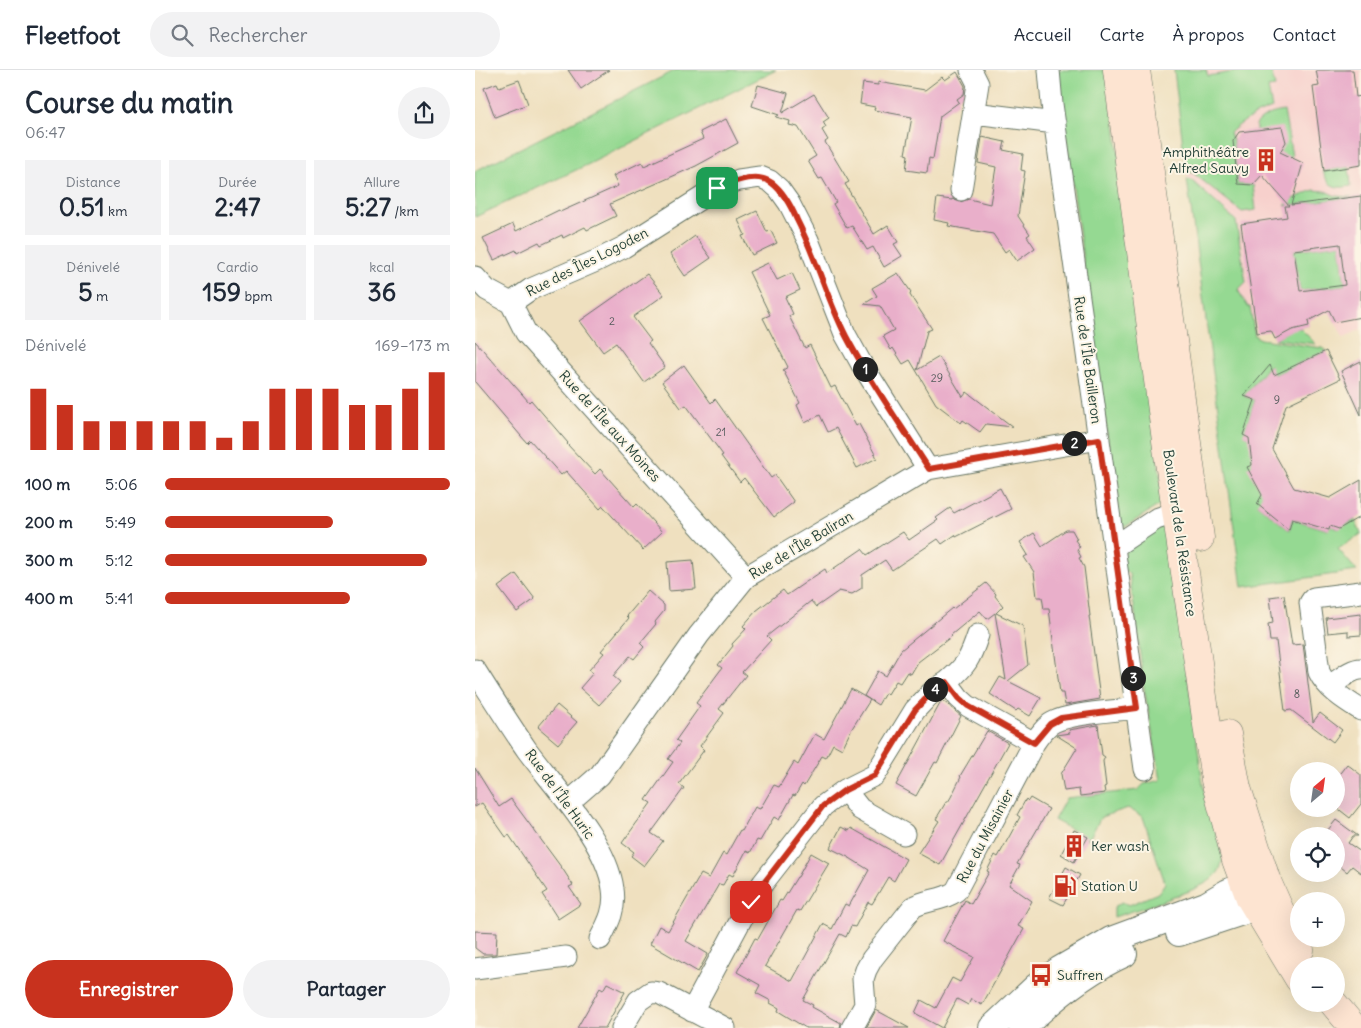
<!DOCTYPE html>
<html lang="fr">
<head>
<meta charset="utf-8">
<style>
	body { margin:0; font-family:Delius,sans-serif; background:#f2f2f3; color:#1f2937; height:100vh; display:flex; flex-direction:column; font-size:19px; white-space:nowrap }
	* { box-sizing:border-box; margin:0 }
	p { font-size:16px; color:#747a83 }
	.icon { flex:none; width:28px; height:28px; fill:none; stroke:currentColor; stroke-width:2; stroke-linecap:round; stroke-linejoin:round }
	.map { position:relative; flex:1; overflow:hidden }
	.panel { display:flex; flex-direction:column; background:#fff; width:475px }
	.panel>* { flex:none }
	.needle { width:32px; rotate:29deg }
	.buttons { position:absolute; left:815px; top:692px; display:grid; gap:10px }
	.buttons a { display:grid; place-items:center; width:55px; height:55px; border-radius:50%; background:#fff; box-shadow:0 5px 20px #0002; font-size:25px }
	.pin { position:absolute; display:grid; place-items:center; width:42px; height:42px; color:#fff; margin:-21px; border-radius:10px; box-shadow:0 2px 8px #0006 }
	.km { position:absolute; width:25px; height:25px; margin:-12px; border-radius:50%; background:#222; color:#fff; font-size:14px; line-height:25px; text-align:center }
	.round { display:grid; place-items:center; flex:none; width:52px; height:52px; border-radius:26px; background:#f2f2f3 }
	.head { display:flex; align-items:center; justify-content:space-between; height:85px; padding:0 25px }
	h1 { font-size:28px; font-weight:700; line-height:38px }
	.metrics { display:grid; grid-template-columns:repeat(3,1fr); gap:8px; height:85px; padding:5px 25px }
	.metrics div { display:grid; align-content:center; border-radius:0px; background:#f2f2f3; text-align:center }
	.metrics b { font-size:25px; font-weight:700 }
	.metrics small { font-size:14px; font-weight:400 }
	.metrics p { font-size:14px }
	.chart { height:140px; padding:10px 25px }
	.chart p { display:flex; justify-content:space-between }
	.chart svg { width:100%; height:90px; margin-top:5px; stroke:#c8321e; stroke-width:6 }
	.action { display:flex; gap:10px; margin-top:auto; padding:10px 25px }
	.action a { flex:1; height:58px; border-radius:30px; background:#c8321e; color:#fff; font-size:20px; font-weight:700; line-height:58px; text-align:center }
	.action a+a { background:#f2f2f3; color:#1f2937 }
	ul { padding:0 25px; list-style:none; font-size:16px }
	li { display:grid; grid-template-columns:80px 60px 1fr; align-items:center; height:38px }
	li i { height:12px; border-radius:6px; background:#c8321e }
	header { display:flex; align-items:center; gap:30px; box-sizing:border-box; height:70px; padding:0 25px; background:#fff; border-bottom:1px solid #e0e1e3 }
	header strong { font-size:24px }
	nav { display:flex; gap:28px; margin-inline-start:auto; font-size:18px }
	.search { width:350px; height:45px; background:#f2f2f3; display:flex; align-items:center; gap:12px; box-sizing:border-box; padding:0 18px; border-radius:28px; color:#747a83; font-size:19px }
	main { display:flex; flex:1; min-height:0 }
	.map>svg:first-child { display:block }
	.built { fill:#f7d0cc }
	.green { fill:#95d992; stroke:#5a8b63 }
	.building { fill:#e9afca; fill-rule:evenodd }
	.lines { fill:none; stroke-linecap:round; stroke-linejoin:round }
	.minor-casing { stroke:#687665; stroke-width:23 }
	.tertiary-casing { stroke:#687665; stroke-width:28 }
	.secondary-casing { stroke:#687665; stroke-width:29 }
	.minor { stroke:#fff; stroke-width:21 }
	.tertiary { stroke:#fff; stroke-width:26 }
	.secondary { stroke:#fde4d1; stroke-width:28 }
	.route-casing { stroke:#fff; stroke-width:10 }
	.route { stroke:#c8321e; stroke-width:6 }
	.labels { text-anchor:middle; stroke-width:4; stroke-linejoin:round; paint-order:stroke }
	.number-label { font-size:11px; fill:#525a5a }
	.poi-label { font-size:14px; fill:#1f3d34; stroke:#fcf5e5; text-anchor:start }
	.street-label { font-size:14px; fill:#1f3d34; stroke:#fcf5e5 }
</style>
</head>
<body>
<header>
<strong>Fleetfoot</strong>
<div class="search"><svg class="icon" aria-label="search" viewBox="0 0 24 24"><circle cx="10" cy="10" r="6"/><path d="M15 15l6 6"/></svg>Rechercher</div>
<nav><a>Accueil</a><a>Carte</a><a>À propos</a><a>Contact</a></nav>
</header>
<main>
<section class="panel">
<div class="head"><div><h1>Course du matin</h1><p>06:47</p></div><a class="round"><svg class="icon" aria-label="share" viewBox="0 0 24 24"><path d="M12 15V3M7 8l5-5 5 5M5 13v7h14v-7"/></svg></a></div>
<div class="metrics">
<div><p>Distance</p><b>0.51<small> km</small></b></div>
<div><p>Durée</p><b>2:47</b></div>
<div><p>Allure</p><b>5:27<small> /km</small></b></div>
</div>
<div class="metrics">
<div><p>Dénivelé</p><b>5<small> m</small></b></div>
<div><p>Cardio</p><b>159<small> bpm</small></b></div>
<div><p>kcal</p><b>36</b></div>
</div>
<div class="chart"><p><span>Dénivelé</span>169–173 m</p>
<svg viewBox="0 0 160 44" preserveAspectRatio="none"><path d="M5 44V14M15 44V22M25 44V30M35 44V30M45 44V30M55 44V30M65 44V30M75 44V38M85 44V30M95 44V14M105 44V14M115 44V14M125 44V22M135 44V22M145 44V14M155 44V6"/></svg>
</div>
<ul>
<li><b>100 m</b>5:06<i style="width:100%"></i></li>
<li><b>200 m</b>5:49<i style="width:59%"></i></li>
<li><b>300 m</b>5:12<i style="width:92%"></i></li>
<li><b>400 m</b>5:41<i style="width:65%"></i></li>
</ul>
<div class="action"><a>Enregistrer</a><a>Partager</a></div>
</section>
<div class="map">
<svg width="886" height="958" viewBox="0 0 886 958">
	<rect width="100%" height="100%" fill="#fcf5e5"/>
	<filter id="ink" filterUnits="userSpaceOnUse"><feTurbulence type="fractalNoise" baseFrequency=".02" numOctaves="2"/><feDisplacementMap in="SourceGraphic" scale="10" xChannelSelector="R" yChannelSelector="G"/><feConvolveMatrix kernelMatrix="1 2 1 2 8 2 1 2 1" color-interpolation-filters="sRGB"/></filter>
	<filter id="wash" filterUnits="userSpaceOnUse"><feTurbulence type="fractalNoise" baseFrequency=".0096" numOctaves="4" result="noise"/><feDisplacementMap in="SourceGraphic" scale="20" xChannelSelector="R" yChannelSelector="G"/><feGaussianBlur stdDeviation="1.12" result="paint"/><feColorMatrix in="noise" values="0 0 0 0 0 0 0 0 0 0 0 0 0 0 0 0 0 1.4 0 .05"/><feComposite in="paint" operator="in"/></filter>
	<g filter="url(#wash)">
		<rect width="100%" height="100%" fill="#efe0bf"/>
		<!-- built -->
		<path class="built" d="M699,0H886V259L869,268L855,243L844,245L833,251L834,256L819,258L800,269L796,261L782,263L780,248L731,254Z"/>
		<!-- green -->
		<path class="green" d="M201,0H301L114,94L0,147V101Z
			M582,0H633L688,428L686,434L648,458H645Z
			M699,0H731L733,6L770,0H796L800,17L793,18L797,38C781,44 767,51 755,63L758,71L763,114L778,115L781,140L767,142L718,103L711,101Z
			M809,41L817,86L815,87L804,84L781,61V54C789,45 797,43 809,41Z
			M874,97L876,116C861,119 853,117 848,101Z
			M712,109L716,110L761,151L771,212L763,220L773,237H775L780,266L786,269L847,278L851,281L799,305L794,295L769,326L780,330L769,365L776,369L790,430L782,434L814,460L817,449L853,460L855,456L864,459L866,453L873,454L880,450L886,464L863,479L882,501L767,517Z
			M839,120L850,121L861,126L877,127L810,136L815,130Z
			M865,174L870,215L825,221L819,180Z
			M819,258H825L841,274L800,269Z
			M691,456L727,708L731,732L748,785C747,792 746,801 740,806C729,820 660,840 639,847V837L647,832L654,835L683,823L690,813L668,747L653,738L626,747L614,769L579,750L591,728L663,720L669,714L686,710L669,618L660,542L654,504L647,498C648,491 649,481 654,475C662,467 681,457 691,456Z"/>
		<g id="blocks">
			<!-- building -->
			<path class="building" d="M93,0H134L106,19Z
				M841,0H878L881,27L886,26V95L849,101L838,17L844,16Z
				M482,2L490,16L489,24L482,29L484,32L465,46L458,89L454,88L452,103L431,100L433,85L430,84L437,47L399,40L400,37L385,34L388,13L403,15V12L450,20L467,7L470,10Z
				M44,10L53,34L20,47L9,18L22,13L24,17Z
				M283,15L313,23L307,43L339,24L354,48L348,52L351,57L347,60L353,70L350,72L374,112L370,114L399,164L413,155L423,172L419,174L427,186L409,197L398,177L392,180L377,156L372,158L358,134L361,132L347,108L344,109L333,91L341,86L323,57L314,55L315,51L301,47L304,45L277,36Z
				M251,49L263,73L221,96L135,134L141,146L112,160L110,157L88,168L87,165L66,175L64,172L42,183L41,180L19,190L8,168L38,154L41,161L84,140L85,142L143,116L138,106L167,92L169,96L228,69L225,62Z
				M807,57L811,72L805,82L828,93L816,135L886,126V247L860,252L854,240L833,251L834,256L817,260L800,269L796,261L782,263L766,154L812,147L810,136H814L787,105L778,115L763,114L758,71L764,62ZM865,174L870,215L825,221L819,180Z
				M507,67L530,72L528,80L548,84L546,100L550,101L543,146L555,164L552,166L560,178L542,191L534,179L530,182L518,164L473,156L474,153L459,150L462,128L477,130V129L485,132L494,129L515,134L521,97L503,93Z
				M282,141L292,162L296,161L302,173L277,185L267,166L270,165L263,150Z
				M220,166L236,188L210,206L195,184Z
				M293,193L302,210L317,203L325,220L310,227L318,244L314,246L330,278L335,275L356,318L360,316L381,356L384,354L402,388L382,398L361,358L353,362L345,345L330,353L322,335L325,333L308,300L313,297L288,248L295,245L274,202Z
				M423,203L436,222L435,225L457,259L452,261L442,300L464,287L488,327L492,322L538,357L511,354L505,362L488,350L486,353L461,334L435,290L428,294L418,278L416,280L408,266L419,260L405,236L389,234L402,226L397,218Z
				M172,204L189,225L158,247L176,271L173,273L190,297L169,312L141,273L128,282L105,251Z
				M0,271L54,332L56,330L93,373L92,374L120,404L125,399L159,437L162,434L187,462L168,480L128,436L125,439L91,401L86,405L55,370L52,373L0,312Z
				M851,281L865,309L811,335L797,379L819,418L855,428L886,410V446L864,459L855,456L854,460L817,449L814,460L782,434L787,425L772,397L777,395L774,368L768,365L780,330L769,326L795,295L799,305Z
				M886,291V345L866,301Z
				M209,295L236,333L240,329L296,408L300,405L319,432L299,447L269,408L265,412L246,386L248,385L211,335L206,338L187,312Z
				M525,418L536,439L481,467L480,465L467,474L463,469L417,500L410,490L387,505V518L377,524L364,521L341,537L336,531L292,566L296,570L267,602L271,605L244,639L249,643L225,676L229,680L204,714L209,718L176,763L188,771L169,796L156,786L159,782L147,773L176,733L171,730L198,692L193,689L205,673L201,670L225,636L221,633L247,598L243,595L258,576L257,574L271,559L268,556L281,541L308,520L312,525L350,499L352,503L387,479L392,485L428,462L434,470L463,450L461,448L475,438L479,443Z
				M591,460H597L602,469L600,470L605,477L602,479L606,487L604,488L609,497L615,546H614L625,629L590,635L588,623H585L574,539H569L567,527H562L559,502L549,487L553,485L545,472L559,463L567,476Z
				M218,490L221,519L194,521L192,492Z
				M41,504L60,529L42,542L23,517Z
				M511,513L521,524L520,526L528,536L521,543L548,556L553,595L533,611L566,628L555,646L543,639L541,641L515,624L525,607L531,610L520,543L512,549L505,541L476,565L477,566L443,592L436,604L432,602L425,613L421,611L413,624L410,623L403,635L389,626L403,601L411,606L426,580L477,538L478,539Z
				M173,521L189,535V541L180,552L181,554L165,573L169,577L159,589L155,586L138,606L145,612L124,635L105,618L118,603L114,600L129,583L126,581L154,548L152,546Z
				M809,525L817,575L828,574L838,652L845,643L867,660L858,672L816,640L810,641L801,571H795L793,554L798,553L795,527Z
				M886,544V565L873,566V561L853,563L851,548Z
				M376,619L395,630L376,660L367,679L358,674L351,688L347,686L329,716L327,714L320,726L318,725L304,750L299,747L285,771L282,770L275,783L271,781L258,806L254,804L248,815L244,814L211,871L233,884L223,902L175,874L184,856L193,861L226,804L234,808L248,783L251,785L265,760L267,761L280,737L285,739L299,715L304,717L319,692L323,695L340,664L349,669Z
				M467,630L486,646L462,693L460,692L441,726L421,715Z
				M82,635L102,652L83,674L63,657Z
				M623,655L627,685L630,687L628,691L631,716L629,717L630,723L605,726L604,719L589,721L586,704L602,678L581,665L595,663L594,660Z
				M512,661L533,673L465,795L443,783L464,751L461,749L471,732H473L476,727L486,707L485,706Z
				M872,694L886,705V734L875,748L861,737V723L869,713L862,707Z
				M0,698L24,737L36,729L89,801L98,815L94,817L106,834L83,849L67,824L72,821L34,765L31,767L7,733L0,737Z
				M555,728L574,739L542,794L545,795L534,815L557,831L543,856L549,859L507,935L496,929L493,935L482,929L467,958L440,943L446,930L461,938L477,908L485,912L499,887L468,871L490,830L496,834L514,802L512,801L520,785L523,787L545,747L542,745L551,729L553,731Z
				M861,750L883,766H878L873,773L886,782V803L877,796L872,802L861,793V766H848Z
				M366,757L374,761L376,758L431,789L419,811L413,807L397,834L393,832L380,857L376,856L371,867L365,864L328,930L338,935L337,937L366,953L365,958H331L303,941L304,938L295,933L296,931L281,923L285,915L262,902L280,868L283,869L305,830L307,831L322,807H323L336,783L354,793L325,841L322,840L290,896L317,911L348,854L357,859L370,834L374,836L394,800L373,787L355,778Z
				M599,760L613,767L599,792L586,784Z
				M591,797L605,805L588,835L574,828Z
				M0,861L22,862L21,884H8L0,878Z
				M132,913L150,922L130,958H102L125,918L128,920Z
				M401,940L434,958H391Z"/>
		</g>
	</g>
	<g filter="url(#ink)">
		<use href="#blocks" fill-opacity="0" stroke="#687665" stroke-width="1"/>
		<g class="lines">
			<defs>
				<path id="minor" d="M574,0L577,34L670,699
					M499,43L580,53
					M486,120L503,14L496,0
					M0,207L12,220L36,233L51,263L271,507
					M36,233L56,219L121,191L149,177L242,118L264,110L285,107L295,111L304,119L314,133L333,170L370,264L386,293L453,399
					M639,477L681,449L702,442
					M886,522L839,528L837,530L835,533L844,602C852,619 870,630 886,640
					M0,600C17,627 34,654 52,680C80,718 132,772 138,819C141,838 134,852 125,869
					M472,612C492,595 495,589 503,565
					M854,616C864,611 875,599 886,599
					M370,720L385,739L429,764
					M94,732L125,705L224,565L271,507L453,399L624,369
					M0,899L91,887
					M217,941L276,831L288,813L348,736L370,720L400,705L440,640L459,620L472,612L484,628L493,636L559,673
					M147,958L163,931L176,922L184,923L250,958
					M377,958L390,935L388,909L391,900L397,889L438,837C452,829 468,831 481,821L559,673C563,667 568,660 574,655C588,643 642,641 662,638"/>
				<path id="tertiary" d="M704,863L800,831
					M517,958L562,916L584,900L636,870L731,835L753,822L770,815L791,809
					M547,958C577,929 611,901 649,884"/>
				<path id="secondary" d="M642,0L692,378L740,710L761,790L775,828L824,909
					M661,0L725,468
					M752,664L762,718L791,809L806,843L825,880
					M859,934L879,958"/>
			</defs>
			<!-- minor casing -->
			<use href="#minor" class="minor-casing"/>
			<!-- tertiary casing -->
			<use href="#tertiary" class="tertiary-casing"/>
			<!-- secondary casing -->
			<use href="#secondary" class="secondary-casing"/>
			<!-- minor -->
			<use href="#minor" class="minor"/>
			<!-- tertiary -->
			<use href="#tertiary" class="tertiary"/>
			<!-- secondary -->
			<use href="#secondary" class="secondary"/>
		</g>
	</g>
	<g class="lines" filter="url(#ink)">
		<defs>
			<path id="route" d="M242,118C258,112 281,101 297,113C309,122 316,136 322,150C341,187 352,229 371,266C395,312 426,355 454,399L624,369L662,638L586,648L575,654L559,673L493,636L484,628L472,612L459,620L440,640L400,705L370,720L348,736L288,814L276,832"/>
		</defs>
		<!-- route casing -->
		<use href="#route" class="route-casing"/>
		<!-- route -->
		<use href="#route" class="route"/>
	</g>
	<!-- icons -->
	<defs>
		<symbol id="building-bare" viewBox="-9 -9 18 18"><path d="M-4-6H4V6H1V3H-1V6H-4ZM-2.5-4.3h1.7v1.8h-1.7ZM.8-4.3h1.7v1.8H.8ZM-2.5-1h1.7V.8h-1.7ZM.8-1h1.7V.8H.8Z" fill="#c8321e" stroke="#fcf5e5" stroke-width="2.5" paint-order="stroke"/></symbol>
		<symbol id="fuel-bare" viewBox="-9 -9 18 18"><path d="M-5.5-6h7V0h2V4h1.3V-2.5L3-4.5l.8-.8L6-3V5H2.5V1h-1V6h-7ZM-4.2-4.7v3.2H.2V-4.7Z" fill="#c8321e" stroke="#fcf5e5" stroke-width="2.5" paint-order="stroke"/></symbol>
		<symbol id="bus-bare" viewBox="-9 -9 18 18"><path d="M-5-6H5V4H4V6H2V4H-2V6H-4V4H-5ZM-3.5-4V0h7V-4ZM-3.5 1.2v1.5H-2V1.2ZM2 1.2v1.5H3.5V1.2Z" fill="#c8321e" stroke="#fcf5e5" stroke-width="2.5" paint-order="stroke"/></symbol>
	</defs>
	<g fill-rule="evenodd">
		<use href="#building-bare" x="775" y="74" width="32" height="32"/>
		<use href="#building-bare" x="583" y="760" width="32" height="32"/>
		<use href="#fuel-bare" x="574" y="800" width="32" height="32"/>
		<use href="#bus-bare" x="550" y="889" width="32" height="32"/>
	</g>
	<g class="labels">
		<!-- number labels -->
		<g class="number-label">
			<text x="137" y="255">2</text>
			<text x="462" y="312">29</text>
			<text x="802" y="334">9</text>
			<text x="246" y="366">21</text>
			<text x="822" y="628">8</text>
		</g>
		<!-- poi labels -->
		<g class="poi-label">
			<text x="774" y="87" text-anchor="end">Amphithéâtre<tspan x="774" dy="16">Alfred Sauvy</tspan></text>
			<text x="616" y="781">Ker wash</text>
			<text x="606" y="821">Station U</text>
			<text x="582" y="910">Suffren</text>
		</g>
		<!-- street labels -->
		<g class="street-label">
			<text transform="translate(112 192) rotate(-27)" y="5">Rue des Îles Logoden</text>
			<text transform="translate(613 290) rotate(82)" y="5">Rue de l'Île Bailleron</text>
			<text transform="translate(135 356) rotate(48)" y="5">Rue de l'Île aux Moines</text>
			<text transform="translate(705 463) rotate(82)" y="5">Boulevard de la Résistance</text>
			<text transform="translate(326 475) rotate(-31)" y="5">Rue de l'Île Baliran</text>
			<text transform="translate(85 724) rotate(54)" y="5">Rue de l'Île Huric</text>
			<text transform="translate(510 766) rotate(-62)" y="5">Rue du Misainier</text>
		</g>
	</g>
</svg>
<div class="buttons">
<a><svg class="needle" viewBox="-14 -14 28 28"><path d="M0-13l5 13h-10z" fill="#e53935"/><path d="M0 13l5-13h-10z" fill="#747a83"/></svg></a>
<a><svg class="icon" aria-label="locate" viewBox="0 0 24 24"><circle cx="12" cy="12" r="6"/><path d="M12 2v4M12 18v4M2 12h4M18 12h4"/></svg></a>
<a>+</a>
<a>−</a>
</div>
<div class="pin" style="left:242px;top:118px;background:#1e9e55"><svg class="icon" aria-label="arrive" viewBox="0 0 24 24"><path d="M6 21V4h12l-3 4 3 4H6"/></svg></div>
<div class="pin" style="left:276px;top:832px;background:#d93025"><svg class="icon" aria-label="check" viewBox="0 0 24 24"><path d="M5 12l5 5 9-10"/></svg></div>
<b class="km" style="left:390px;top:299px">1</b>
<b class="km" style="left:599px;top:373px">2</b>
<b class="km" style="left:658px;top:608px">3</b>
<b class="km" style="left:460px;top:619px">4</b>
</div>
</main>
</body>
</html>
